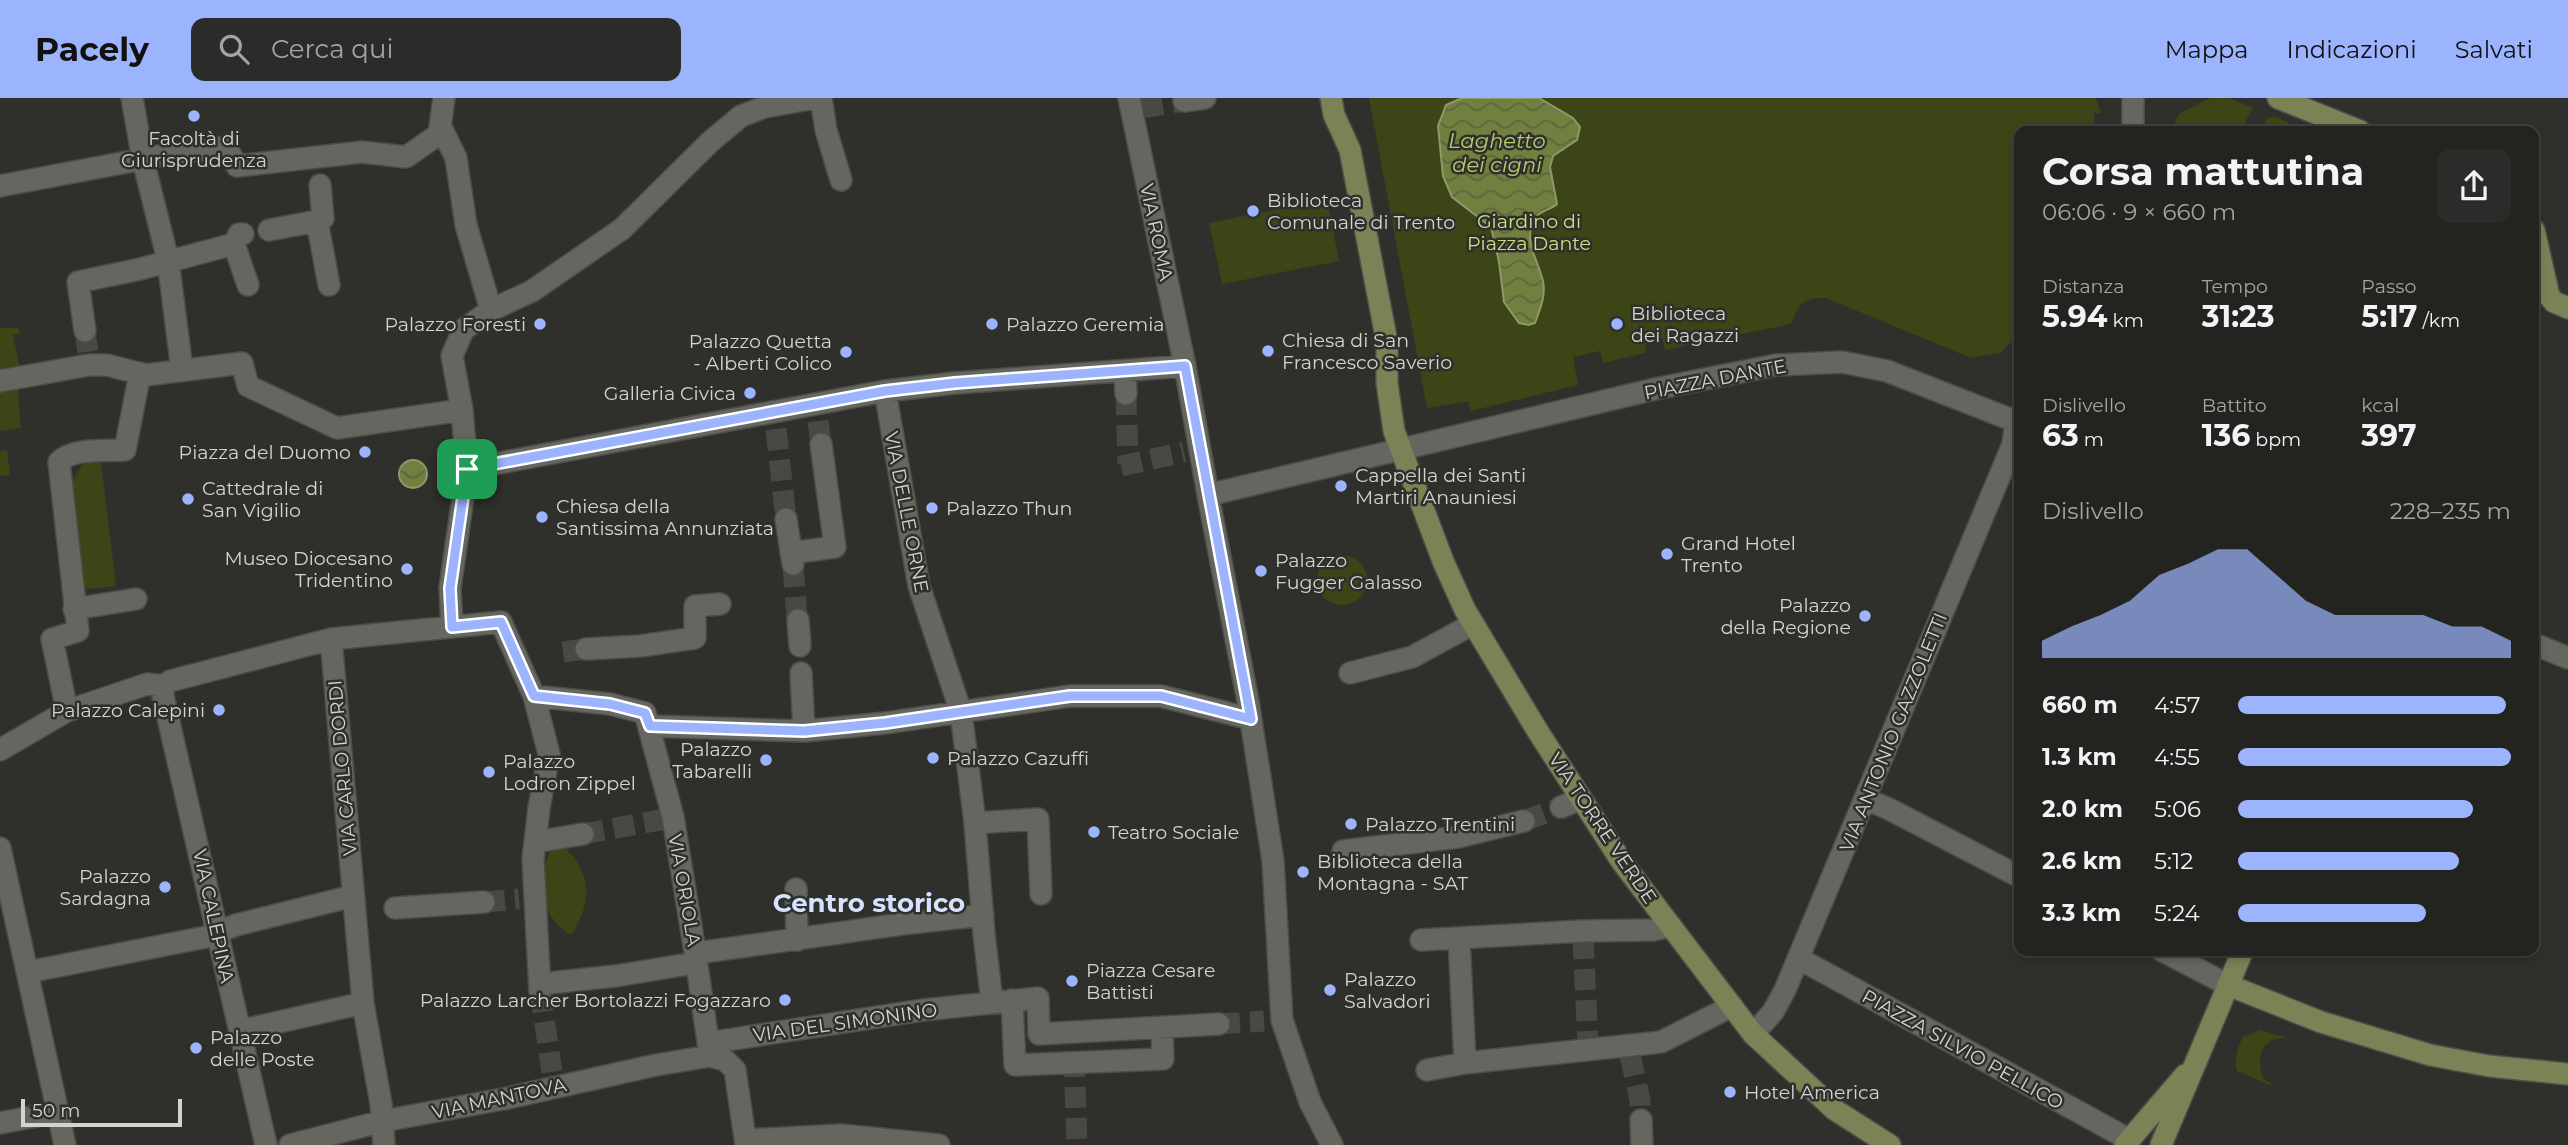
<!DOCTYPE html>
<html lang="it">
<head>
<meta charset="utf-8">
<style>
	body { margin:0; font-family:Montserrat,sans-serif; background:#2b2c29; color:#f1f3f6; height:100vh; display:flex; flex-direction:column; font-size:26px; white-space:nowrap }
	* { box-sizing:border-box; margin:0 }
	p { font-size:23px; color:#a3a4a5 }
	.icon { flex:none; width:38px; height:38px; fill:none; stroke:currentColor; stroke-width:2; stroke-linecap:round; stroke-linejoin:round }
	.map { position:relative; flex:1; overflow:hidden }
	.details { position:absolute; left:2014px; top:28px; width:525px; height:830px; display:flex; flex-direction:column; background:#232420; border-radius:14px; box-shadow:0 4px 10px #0003,0 0 0 2px #40413e }
	.details>* { flex:none }
	.scale { position:absolute; left:21px; bottom:18px; width:161px; box-sizing:border-box; padding-left:7px; border:4px solid #d3d4d1; border-top:0; font-size:19px; line-height:24px; white-space:nowrap; color:#d3d4d1; -webkit-text-stroke:5px #2f302b; paint-order:stroke }
	.pin { position:absolute; display:grid; place-items:center; width:60px; height:60px; color:#fff; margin:-30px; border-radius:14px; box-shadow:0 4px 10px #0006 }
	.round { display:grid; place-items:center; flex:none; width:74px; height:74px; border-radius:14px; background:#2b2c29 }
	.overview { display:flex; align-items:center; justify-content:space-between; height:119px; padding:0 28px }
	h1 { font-size:38px; font-weight:700; line-height:52px }
	.metrics { display:grid; grid-template-columns:repeat(3,1fr); gap:10px; height:119px; padding:7px 28px }
	.metrics div { display:grid; align-content:center }
	.metrics b { font-size:30px; font-weight:700 }
	.metrics small { font-size:19px; font-weight:400 }
	.metrics p { font-size:19px }
	.chart { height:196px; padding:14px 28px }
	.chart p { display:flex; justify-content:space-between }
	.chart svg { width:100%; height:126px; margin-top:7px; fill:#9cb4fd; opacity:.7 }
	ul { padding:0 28px; list-style:none; font-size:23px }
	li { display:grid; grid-template-columns:112px 84px 1fr; align-items:center; height:52px }
	li i { height:18px; border-radius:9px; background:#9cb4fd }
	header { display:flex; align-items:center; gap:42px; box-sizing:border-box; height:98px; padding:0 35px; background:#9cb4fd; color:#111 }
	header strong { font-size:33px }
	nav { display:flex; gap:38px; margin-inline-start:auto; font-size:24px }
	.search { width:490px; height:63px; background:#2b2c29; display:flex; align-items:center; gap:18px; box-sizing:border-box; padding:0 24px; border-radius:14px; color:#a3a4a5; font-size:26px }
	.map>svg:first-child { display:block }
	.green { fill:#3b4516 }
	.water { fill:url(#water-waves); stroke:#8e986b; stroke-width:2 }
	.lines { fill:none; stroke-linecap:round; stroke-linejoin:round }
	.minor-tunnel { stroke:#484944; stroke-width:21; stroke-dasharray:21 10; stroke-linecap:butt }
	.minor-casing { stroke:#4c4d48; stroke-width:24 }
	.major-casing { stroke:#4c4d48; stroke-width:24 }
	.minor { stroke:#646660; stroke-width:21 }
	.major { stroke:#798355; stroke-width:21 }
	.route-casing { stroke:#fff; stroke-width:14 }
	.route { stroke:#9cb4fd; stroke-width:9 }
	.poi-dot { fill:#9cb4fd; stroke:#2f302b; stroke-width:2.5 }
	.labels { text-anchor:middle; stroke-width:5; stroke-linejoin:round; paint-order:stroke }
	.poi-label { font-size:19px; fill:#d3d4d1; stroke:#2f302b; text-anchor:start }
	.park-label { font-size:19px; fill:#cbe085; stroke:#2f302b }
	.street-label { font-size:19px; fill:#d3d4d1; stroke:#2f302b }
	.water-label { font-size:21px; font-style:italic; fill:#b7cb70; stroke:#2f302b }
	.district-label { font-size:26px; font-weight:bold; fill:#d7e2fe; stroke:#2f302b }
</style>
</head>
<body>
<header>
<strong>Pacely</strong>
<div class="search"><svg class="icon" aria-label="search" viewBox="0 0 24 24"><circle cx="10" cy="10" r="6"/><path d="M15 15l6 6"/></svg>Cerca qui</div>
<nav><a>Mappa</a><a>Indicazioni</a><a>Salvati</a></nav>
</header>
<div class="map">
<svg width="2568" height="1047" viewBox="0 0 2568 1047">
	<defs>
		<pattern id="water-waves" width="16" height="10" patternUnits="userSpaceOnUse" patternTransform="scale(1.75)"><rect width="16" height="10" fill="#717f3f"/><path d="M0 5q4-4 8 0t8 0" fill="none" stroke="#5d663f"/></pattern>
	</defs>
	<rect width="100%" height="100%" fill="#2f302b"/>
	<!-- green -->
	<path class="green" d="M1369,0H2096L2101,15H2094V33H2020L2019,236L2000,255L1971,260L1826,200C1803,200 1799,205 1791,226L1665,252L1662,240L1646,243L1645,255L1603,265L1600,253L1573,259L1578,287L1471,313L1468,303L1427,310Z
		M2210,0H2229L2253,10L2240,33H2185L2174,26L2179,16Z
		M2275,18L2290,25L2286,33H2259L2268,20Z
		M1327,101L1339,163L1222,186L1209,125Z
		M0,230H18L20,235L13,237L20,273L0,277Z
		M17,282L21,330L0,333V288Z
		M7,352L10,377L0,378V353Z
		M90,363L101,364L116,488L89,491L83,488L71,385L83,366Z
		M1317 482a25 25 0 1 1 50 0a25 25 0 1 1-50 0Z
		M559,744C591,772 594,798 573,835L569,836C536,814 536,775 555,745Z
		M2260,932L2287,940C2261,938 2255,961 2264,981L2277,990L2237,973C2233,962 2238,949 2243,939Z"/>
	<!-- water -->
	<path class="water" d="M1462,0H1539L1573,20L1580,29L1577,42L1553,58L1550,69L1557,106C1551,112 1540,112 1535,120C1522,141 1538,162 1543,183C1546,198 1540,211 1535,225L1529,227L1519,225L1504,204L1499,164L1491,129L1452,99L1443,78L1438,28L1446,7Z
		M399 376a14 14 0 1 1 28 0a14 14 0 1 1-28 0Z"/>
	<g class="lines">
		<!-- minor-tunnel -->
		<path class="minor-tunnel" d="M1142,10L1184,3
			M85,233L89,262
			M1126,296L1128,366
			M818,323L821,346
			M776,331L786,421
			M1121,368L1184,354
			M793,468L797,520
			M563,554L586,551
			M1524,723L1561,709
			M583,736L665,721
			M484,804L519,801
			M1583,840L1588,946
			M540,893L552,974
			M1219,926L1264,923
			M1630,957L1640,1002L1641,1022
			M1074,958L1077,1047"/>
		<defs>
			<path id="minor" d="M132,0L143,62L168,162L182,272
				M821,0L826,32L841,82
				M1129,0L1185,268L1208,397L1248,603L1273,763L1282,922L1310,1004L1332,1047
				M2133,0V33
				M1184,3L1205,0
				M441,29L456,60L466,127L491,212
				M320,87L323,120L317,123L329,187
				M0,88L164,57L226,49L237,68L362,54L406,59L439,36L444,0
				M269,132L317,123
				M234,146L248,187
				M85,233L78,184L140,171L234,146L239,136H243
				M1125,273L1126,296
				M0,283L89,267H107L146,277L242,265L248,288L337,330L462,312
				M885,293L919,488L961,614L975,725L984,836L992,904
				M467,371L885,293L955,285L1185,268
				M1208,397L1655,291L1776,267L1842,264L1887,273L2020,325
				M786,421L793,466
				M791,455L835,449L821,346
				M74,511L136,501
				M798,522L800,548
				M452,529L450,490L467,371L462,312L452,258L463,232L491,212L532,193L622,131L710,44L741,18L765,9L815,0
				M331,541L363,905L381,1006L384,1047
				M2534,546L2568,560
				M586,551L640,548L695,540V508L720,506
				M801,575L804,633
				M1350,575L1412,559L1473,526
				M163,588L170,583L331,541L501,524L534,598L610,606L645,615L673,719L696,860L710,958
				M163,588V598L266,1047
				M534,598L549,656L539,710L533,761L540,893
				M67,613L52,541L78,533L59,364C72,350 106,353 125,352L140,275
				M650,628L804,633L885,625L1070,598H1161L1251,621
				M0,652L67,613L147,586L163,588
				M1866,701L1891,712L2020,779
				M1561,709L1581,701
				M975,725L1038,721L1041,796
				M535,744L583,736
				M0,750L65,1047
				M1343,753L1458,739L1524,723
				M796,791L797,842
				M395,810L484,804
				M1459,840L1465,965
				M1421,842L1583,833L1653,832L1671,828
				M2161,852L2228,887
				M1798,860L2128,1041
				M28,874L206,839L236,827L353,798
				M540,886L615,878L689,866L704,854L902,826L983,817
				M1012,902L1015,967L1163,961L1162,930
				M239,933L363,905
				M1753,936L1773,914L1785,892L2013,346L2016,324L2020,316
				M708,945L923,912L1038,900L1039,936L1219,926
				M1427,972L1465,965L1661,944L1732,908
				M1641,1022L1642,1047
				M0,1025L58,1014
				M746,1042L841,1037L939,1047
				M290,1047L383,1023L503,1001L656,967L710,958L725,962L735,972L746,1047"/>
			<path id="major" d="M1331,0L1334,17L1350,52L1365,130L1387,244V285L1394,333L1443,463L1465,512L1537,632L1622,764L1753,936L1835,1012L1890,1047
				M2278,0L2360,33
				M2534,132L2549,198L2554,204L2568,210
				M2228,887L2321,924L2430,957L2489,968L2568,976
				M2125,1047L2185,977
				M2161,1047L2243,852"/>
		</defs>
		<!-- minor casing -->
		<use href="#minor" class="minor-casing"/>
		<!-- major casing -->
		<use href="#major" class="major-casing"/>
		<!-- minor -->
		<use href="#minor" class="minor"/>
		<!-- major -->
		<use href="#major" class="major"/>
	</g>
	<g class="lines">
		<defs>
			<path id="route" d="M1185,268L1251,621L1161,598H1070L885,625L804,633L650,628L645,615L610,606L534,598L501,524L452,529L450,490L467,371L885,293L955,285Z"/>
		</defs>
		<!-- route casing -->
		<use href="#route" class="route-casing"/>
		<!-- route -->
		<use href="#route" class="route"/>
	</g>
	<!-- markers -->
	<g class="poi-dot">
		<circle cx="194" cy="18" r="7"/>
		<circle cx="1253" cy="113" r="7"/>
		<circle cx="540" cy="226" r="7"/>
		<circle cx="992" cy="226" r="7"/>
		<circle cx="1617" cy="226" r="7"/>
		<circle cx="1268" cy="253" r="7"/>
		<circle cx="846" cy="254" r="7"/>
		<circle cx="750" cy="295" r="7"/>
		<circle cx="365" cy="354" r="7"/>
		<circle cx="1341" cy="388" r="7"/>
		<circle cx="188" cy="401" r="7"/>
		<circle cx="932" cy="410" r="7"/>
		<circle cx="542" cy="419" r="7"/>
		<circle cx="1667" cy="456" r="7"/>
		<circle cx="407" cy="471" r="7"/>
		<circle cx="1261" cy="473" r="7"/>
		<circle cx="1865" cy="518" r="7"/>
		<circle cx="219" cy="612" r="7"/>
		<circle cx="933" cy="660" r="7"/>
		<circle cx="766" cy="662" r="7"/>
		<circle cx="489" cy="674" r="7"/>
		<circle cx="1351" cy="726" r="7"/>
		<circle cx="1094" cy="734" r="7"/>
		<circle cx="1303" cy="774" r="7"/>
		<circle cx="165" cy="789" r="7"/>
		<circle cx="1072" cy="883" r="7"/>
		<circle cx="1330" cy="892" r="7"/>
		<circle cx="785" cy="902" r="7"/>
		<circle cx="196" cy="950" r="7"/>
		<circle cx="1730" cy="994" r="7"/>
	</g>
	<g class="labels">
		<!-- poi labels -->
		<g class="poi-label">
			<text x="194" y="47" text-anchor="middle">Facoltà di<tspan x="194" dy="22">Giurisprudenza</tspan></text>
			<text x="1267" y="109">Biblioteca<tspan x="1267" dy="22">Comunale di Trento</tspan></text>
			<text x="1631" y="222">Biblioteca<tspan x="1631" dy="22">dei Ragazzi</tspan></text>
			<text x="526" y="233" text-anchor="end">Palazzo Foresti</text>
			<text x="1006" y="233">Palazzo Geremia</text>
			<text x="1282" y="249">Chiesa di San<tspan x="1282" dy="22">Francesco Saverio</tspan></text>
			<text x="832" y="250" text-anchor="end">Palazzo Quetta<tspan x="832" dy="22">- Alberti Colico</tspan></text>
			<text x="736" y="302" text-anchor="end">Galleria Civica</text>
			<text x="351" y="361" text-anchor="end">Piazza del Duomo</text>
			<text x="1355" y="384">Cappella dei Santi<tspan x="1355" dy="22">Martiri Anauniesi</tspan></text>
			<text x="202" y="397">Cattedrale di<tspan x="202" dy="22">San Vigilio</tspan></text>
			<text x="556" y="415">Chiesa della<tspan x="556" dy="22">Santissima Annunziata</tspan></text>
			<text x="946" y="417">Palazzo Thun</text>
			<text x="1681" y="452">Grand Hotel<tspan x="1681" dy="22">Trento</tspan></text>
			<text x="393" y="467" text-anchor="end">Museo Diocesano<tspan x="393" dy="22">Tridentino</tspan></text>
			<text x="1275" y="469">Palazzo<tspan x="1275" dy="22">Fugger Galasso</tspan></text>
			<text x="1851" y="514" text-anchor="end">Palazzo<tspan x="1851" dy="22">della Regione</tspan></text>
			<text x="205" y="619" text-anchor="end">Palazzo Calepini</text>
			<text x="752" y="658" text-anchor="end">Palazzo<tspan x="752" dy="22">Tabarelli</tspan></text>
			<text x="947" y="667">Palazzo Cazuffi</text>
			<text x="503" y="670">Palazzo<tspan x="503" dy="22">Lodron Zippel</tspan></text>
			<text x="1365" y="733">Palazzo Trentini</text>
			<text x="1108" y="741">Teatro Sociale</text>
			<text x="1317" y="770">Biblioteca della<tspan x="1317" dy="22">Montagna - SAT</tspan></text>
			<text x="151" y="785" text-anchor="end">Palazzo<tspan x="151" dy="22">Sardagna</tspan></text>
			<text x="1086" y="879">Piazza Cesare<tspan x="1086" dy="22">Battisti</tspan></text>
			<text x="1344" y="888">Palazzo<tspan x="1344" dy="22">Salvadori</tspan></text>
			<text x="771" y="909" text-anchor="end">Palazzo Larcher Bortolazzi Fogazzaro</text>
			<text x="210" y="946">Palazzo<tspan x="210" dy="22">delle Poste</tspan></text>
			<text x="1744" y="1001">Hotel America</text>
		</g>
		<!-- park labels -->
		<g class="park-label">
			<text x="1529" y="130">Giardino di<tspan x="1529" dy="22">Piazza Dante</tspan></text>
		</g>
		<!-- street labels -->
		<g class="street-label">
			<text transform="translate(1157 134) rotate(78)" y="7">VIA ROMA</text>
			<text transform="translate(1715 281) rotate(-11)" y="7">PIAZZA DANTE</text>
			<text transform="translate(907 414) rotate(79)" y="7">VIA DELLE ORNE</text>
			<text transform="translate(1893 634) rotate(-68)" y="7">VIA ANTONIO GAZZOLETTI</text>
			<text transform="translate(342 670) rotate(-95)" y="7">VIA CARLO DORDI</text>
			<text transform="translate(1603 730) rotate(56)" y="7">VIA TORRE VERDE</text>
			<text transform="translate(685 792) rotate(80)" y="7">VIA ORIOLA</text>
			<text transform="translate(214 818) rotate(78)" y="7">VIA CALEPINA</text>
			<text transform="translate(845 924) rotate(-8)" y="7">VIA DEL SIMONINO</text>
			<text transform="translate(1963 951) rotate(29)" y="7">PIAZZA SILVIO PELLICO</text>
			<text transform="translate(499 1000) rotate(-12)" y="7">VIA MANTOVA</text>
		</g>
		<!-- water labels -->
		<g class="water-label">
			<text x="1497" y="50">Laghetto<tspan x="1497" dy="24">dei cigni</tspan></text>
		</g>
		<!-- district labels -->
		<g class="district-label">
			<text x="869" y="814">Centro storico</text>
		</g>
	</g>
</svg>
<div class="scale">50 m</div>
<div class="pin" style="left:467px;top:371px;background:#1e9e55"><svg class="icon" aria-label="arrive" viewBox="0 0 24 24"><path d="M6 21V4h12l-3 4 3 4H6"/></svg></div>
<section class="details">
<div class="overview"><div><h1>Corsa mattutina</h1><p>06:06 · 9 × 660 m</p></div><a class="round"><svg class="icon" aria-label="share" viewBox="0 0 24 24"><path d="M12 15V3M7 8l5-5 5 5M5 13v7h14v-7"/></svg></a></div>
<div class="metrics">
<div><p>Distanza</p><b>5.94<small> km</small></b></div>
<div><p>Tempo</p><b>31:23</b></div>
<div><p>Passo</p><b>5:17<small> /km</small></b></div>
</div>
<div class="metrics">
<div><p>Dislivello</p><b>63<small> m</small></b></div>
<div><p>Battito</p><b>136<small> bpm</small></b></div>
<div><p>kcal</p><b>397</b></div>
</div>
<div class="chart"><p><span>Dislivello</span>228–235 m</p>
<svg viewBox="0 0 160 44" preserveAspectRatio="none"><path d="M0 44V38L10 33L20 29L30 24L40 15L50 11L60 6L70 6L80 15L90 24L100 29L110 29L120 29L130 29L140 33L150 33L160 38V44z"/></svg>
</div>
<ul>
<li><b>660 m</b>4:57<i style="width:98%"></i></li>
<li><b>1.3 km</b>4:55<i style="width:100%"></i></li>
<li><b>2.0 km</b>5:06<i style="width:86%"></i></li>
<li><b>2.6 km</b>5:12<i style="width:81%"></i></li>
<li><b>3.3 km</b>5:24<i style="width:69%"></i></li>
</ul>
</section>
</div>
</body>
</html>
